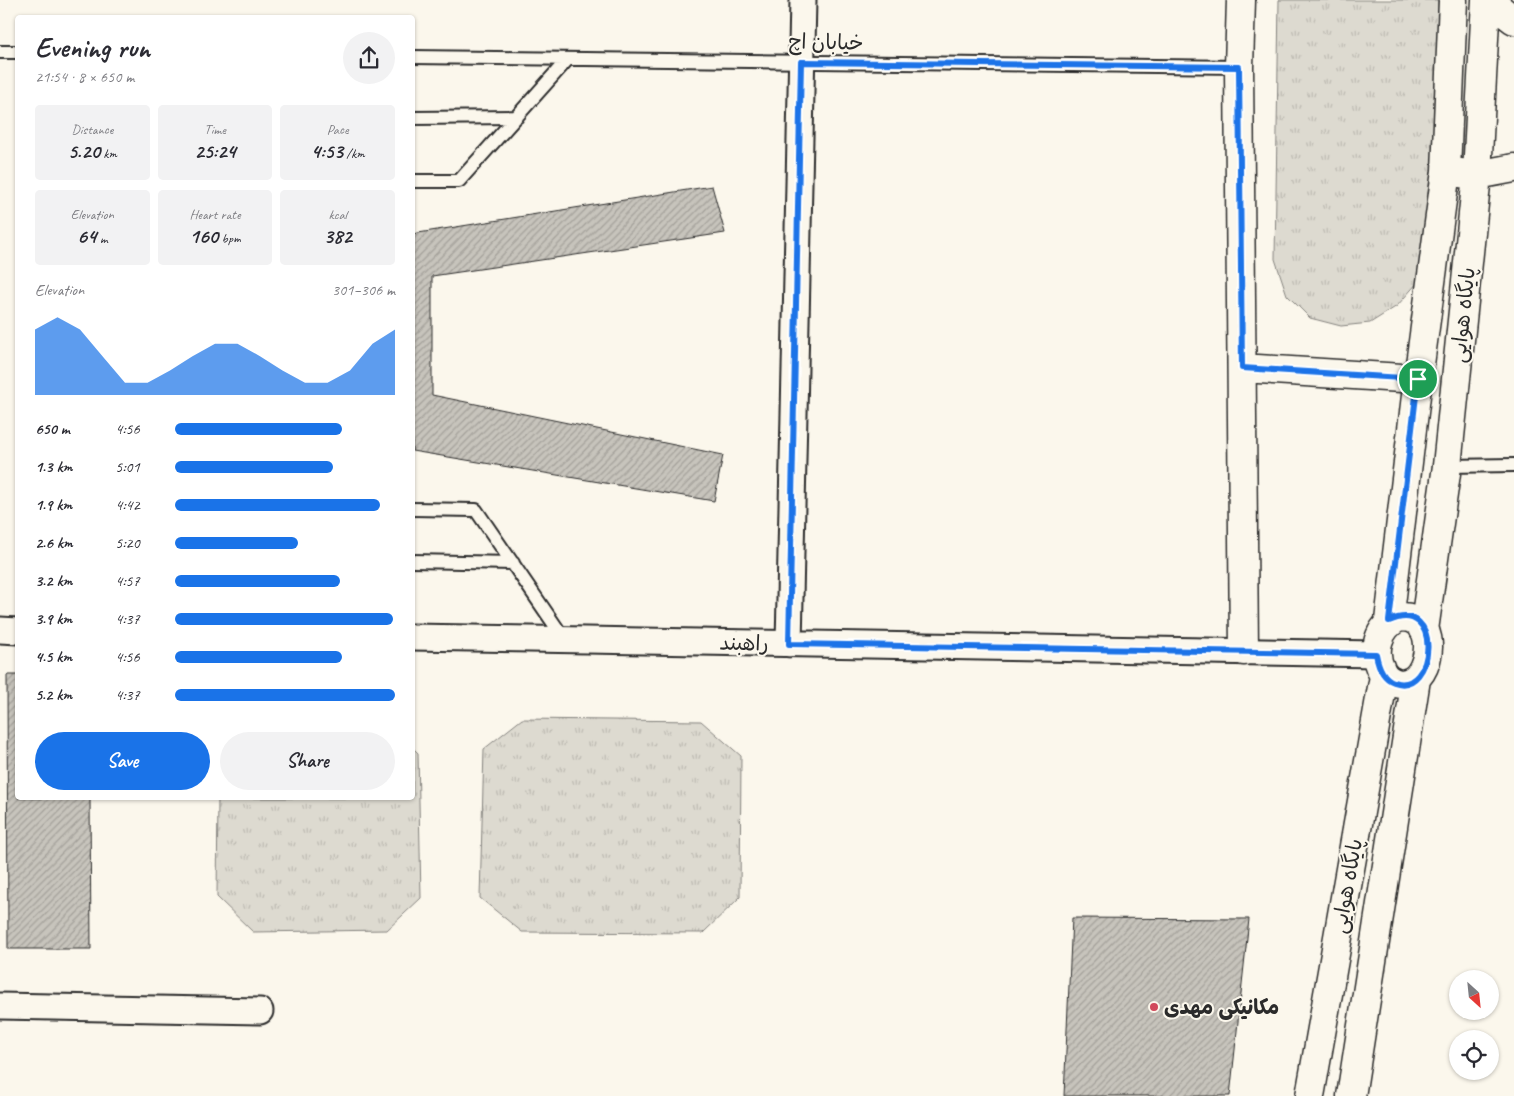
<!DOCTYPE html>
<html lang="en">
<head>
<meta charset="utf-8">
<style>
	body { margin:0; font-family:Caveat,"Playpen Sans Arabic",sans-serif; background:#f2f2f3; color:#2b2b33; height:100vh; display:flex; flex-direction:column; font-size:19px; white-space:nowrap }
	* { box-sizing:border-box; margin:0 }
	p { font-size:16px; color:#7c7c81 }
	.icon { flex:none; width:28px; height:28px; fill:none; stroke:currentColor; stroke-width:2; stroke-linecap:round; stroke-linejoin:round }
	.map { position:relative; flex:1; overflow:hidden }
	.sheet { position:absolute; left:15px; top:15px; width:400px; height:785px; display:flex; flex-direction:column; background:#fff; border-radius:5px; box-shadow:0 1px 4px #0004 }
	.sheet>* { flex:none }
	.needle { width:32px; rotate:153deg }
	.controls { position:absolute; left:1449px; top:970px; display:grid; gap:10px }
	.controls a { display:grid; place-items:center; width:50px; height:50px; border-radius:50%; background:#fff; box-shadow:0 1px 4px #0004; font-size:25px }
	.pin { position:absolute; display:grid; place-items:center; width:42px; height:42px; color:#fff; margin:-21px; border:2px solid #fff; border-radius:50%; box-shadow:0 1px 5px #0007 }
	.round { display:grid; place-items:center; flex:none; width:52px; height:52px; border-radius:26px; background:#f2f2f3 }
	.overview { display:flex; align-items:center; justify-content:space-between; height:85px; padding:0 20px }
	h1 { font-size:28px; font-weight:700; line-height:38px }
	.figures { display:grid; grid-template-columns:repeat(3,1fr); gap:8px; height:85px; padding:5px 20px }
	.figures div { display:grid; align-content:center; border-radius:5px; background:#f2f2f3; text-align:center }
	.figures b { font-size:21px; font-weight:700 }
	.figures small { font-size:14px; font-weight:400 }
	.figures p { font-size:14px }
	.chart { height:140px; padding:10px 20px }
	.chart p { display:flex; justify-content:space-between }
	.chart svg { width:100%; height:90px; margin-top:5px; fill:#1a73e8; opacity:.7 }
	.action { display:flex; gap:10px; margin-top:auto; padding:10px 20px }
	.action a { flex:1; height:58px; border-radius:30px; background:#1a73e8; color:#fff; font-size:20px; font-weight:700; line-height:58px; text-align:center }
	.action a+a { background:#f2f2f3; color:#2b2b33 }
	ul { padding:0 20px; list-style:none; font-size:16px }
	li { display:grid; grid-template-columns:80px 60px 1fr; align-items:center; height:38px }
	li i { height:12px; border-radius:6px; background:#1a73e8 }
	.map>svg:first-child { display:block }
	.grass { fill:url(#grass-tufts); stroke:#84827e }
	.building { fill:url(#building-hatch); stroke:#2b2b2b }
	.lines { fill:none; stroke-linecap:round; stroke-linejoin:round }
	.lane-casing { stroke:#2b2b2b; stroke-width:16 }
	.street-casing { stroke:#2b2b2b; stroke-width:29 }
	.secondary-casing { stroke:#2b2b2b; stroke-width:31 }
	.lane { stroke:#fbf7ec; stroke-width:12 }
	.street { stroke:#fbf7ec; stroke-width:25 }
	.secondary { stroke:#fbf7ec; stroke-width:28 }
	.route-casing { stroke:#fff; stroke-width:10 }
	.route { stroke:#1a73e8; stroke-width:6 }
	.poi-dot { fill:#d1495b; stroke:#fbf7ec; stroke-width:2 }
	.labels { text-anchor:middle; stroke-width:4; stroke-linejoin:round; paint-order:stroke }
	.street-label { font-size:21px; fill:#2b2b2b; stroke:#fbf7ec }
	.poi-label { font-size:21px; font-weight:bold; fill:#2b2b2b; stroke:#fbf7ec; text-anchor:start }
</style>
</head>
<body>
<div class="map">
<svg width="1514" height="1096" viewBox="0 0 1514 1096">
	<defs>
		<pattern id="grass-tufts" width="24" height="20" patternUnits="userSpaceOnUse" patternTransform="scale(1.25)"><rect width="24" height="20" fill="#dddad0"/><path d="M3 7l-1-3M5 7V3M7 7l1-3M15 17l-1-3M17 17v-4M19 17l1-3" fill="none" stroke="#bebbb3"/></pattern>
		<pattern id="building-hatch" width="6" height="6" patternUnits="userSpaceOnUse" patternTransform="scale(1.25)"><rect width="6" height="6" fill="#c7c4bc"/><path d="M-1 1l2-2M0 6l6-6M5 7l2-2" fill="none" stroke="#a29f99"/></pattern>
	</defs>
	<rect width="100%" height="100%" fill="#fbf7ec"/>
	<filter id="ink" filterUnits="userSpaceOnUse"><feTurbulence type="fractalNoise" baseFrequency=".02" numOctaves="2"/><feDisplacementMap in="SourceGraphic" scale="10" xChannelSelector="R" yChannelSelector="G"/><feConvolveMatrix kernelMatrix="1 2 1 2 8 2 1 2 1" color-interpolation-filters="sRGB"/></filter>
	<g filter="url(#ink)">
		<!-- grass -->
		<path class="grass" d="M1279,0H1438L1439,80L1428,214L1418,282L1397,306L1370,323L1341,326L1310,318L1287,295L1275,259Z
			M522,719L701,721L741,756L740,897L703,933L522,932L480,898L484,749Z
			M413,748L418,753L421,898L387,930L253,932L217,897L218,798H412Z"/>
		<!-- building -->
		<path class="building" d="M712,186L725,233L432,276V395L723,455L714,501L412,451V234Z
			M7,675H18V798H90L91,949H8Z
			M1072,918L1249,919L1230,1096H1064Z"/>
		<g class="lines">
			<defs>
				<path id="lane" d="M0,52H18
					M412,57L1239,67
					M412,118L517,117
					M412,181H459L568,59
					M1447,466L1514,465
					M412,509L476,510L565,640
					M412,561L513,563"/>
				<path id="street" d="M0,630L18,631
					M412,637L1376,654
					M789,644L803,0
					M0,1006L260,1011"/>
				<path id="secondary" d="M1241,0L1239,67L1244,651
					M1488,0L1514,20
					M1460,173L1477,175L1514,168
					M1242,368L1418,379
					M1399,617C1405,617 1411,617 1417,621C1439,636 1426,691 1396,683C1390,681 1385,678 1382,672C1371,652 1378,627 1399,617Z
					M1389,621L1418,379L1446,171L1453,0
					M1424,630L1447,466L1477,175L1486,0
					M1310,1096L1384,676
					M1351,1096L1416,679"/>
			</defs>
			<!-- lane casing -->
			<use href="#lane" class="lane-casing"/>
			<!-- street casing -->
			<use href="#street" class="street-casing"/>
			<!-- secondary casing -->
			<use href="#secondary" class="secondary-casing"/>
			<!-- lane -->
			<use href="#lane" class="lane"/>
			<!-- street -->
			<use href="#street" class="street"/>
			<!-- secondary -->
			<use href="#secondary" class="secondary"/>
		</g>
	</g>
	<g class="lines" filter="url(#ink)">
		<defs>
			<path id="route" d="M801,62L1239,67L1242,368L1418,379L1389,621C1444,596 1435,697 1394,682C1382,678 1378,665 1376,654L789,644Z"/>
		</defs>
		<!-- route casing -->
		<use href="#route" class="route-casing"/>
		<!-- route -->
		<use href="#route" class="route"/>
	</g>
	<!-- markers -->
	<circle class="poi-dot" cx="1154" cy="1007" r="5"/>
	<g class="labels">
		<!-- street labels -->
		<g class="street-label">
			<text transform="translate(826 42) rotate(1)" y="7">خیابان اچ</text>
			<text transform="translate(1463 315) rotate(-84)" y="7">پایگاه هوایی</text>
			<text transform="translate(744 643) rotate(1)" y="7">راهبند</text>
			<text transform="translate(1347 886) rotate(-80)" y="7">پایگاه هوایی</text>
		</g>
		<!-- poi labels -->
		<g class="poi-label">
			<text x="1164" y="1014">مکانیکی مهدی</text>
		</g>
	</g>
</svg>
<div class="controls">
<a><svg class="needle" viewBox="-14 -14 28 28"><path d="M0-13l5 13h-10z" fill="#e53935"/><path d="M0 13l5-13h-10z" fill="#7c7c81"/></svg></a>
<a><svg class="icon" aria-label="locate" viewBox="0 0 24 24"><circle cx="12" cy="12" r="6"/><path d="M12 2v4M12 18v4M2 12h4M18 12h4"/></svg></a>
</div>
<div class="pin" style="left:1418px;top:379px;background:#1e9e55"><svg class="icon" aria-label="arrive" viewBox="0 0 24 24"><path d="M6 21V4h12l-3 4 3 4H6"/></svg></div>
<section class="sheet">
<div class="overview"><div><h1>Evening run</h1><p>21:54 · 8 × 650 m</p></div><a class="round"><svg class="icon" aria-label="share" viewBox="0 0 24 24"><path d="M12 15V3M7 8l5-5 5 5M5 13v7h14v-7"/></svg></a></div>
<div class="figures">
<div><p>Distance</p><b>5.20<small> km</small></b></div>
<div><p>Time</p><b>25:24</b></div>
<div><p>Pace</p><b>4:53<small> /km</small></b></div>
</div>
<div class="figures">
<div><p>Elevation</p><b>64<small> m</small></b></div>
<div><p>Heart rate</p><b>160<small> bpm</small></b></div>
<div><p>kcal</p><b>382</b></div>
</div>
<div class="chart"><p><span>Elevation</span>301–306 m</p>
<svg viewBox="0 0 160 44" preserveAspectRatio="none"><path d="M0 44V12L10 6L20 12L30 25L40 38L50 38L60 32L70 25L80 19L90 19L100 25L110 32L120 38L130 38L140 32L150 19L160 12V44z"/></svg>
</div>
<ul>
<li><b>650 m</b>4:56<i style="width:76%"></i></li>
<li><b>1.3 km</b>5:01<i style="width:72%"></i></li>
<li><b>1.9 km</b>4:42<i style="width:93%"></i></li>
<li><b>2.6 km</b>5:20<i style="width:56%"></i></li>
<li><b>3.2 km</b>4:57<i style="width:75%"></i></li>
<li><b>3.9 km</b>4:37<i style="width:99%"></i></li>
<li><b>4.5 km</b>4:56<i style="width:76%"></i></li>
<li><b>5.2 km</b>4:37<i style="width:100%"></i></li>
</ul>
<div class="action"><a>Save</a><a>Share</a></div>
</section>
</div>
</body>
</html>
